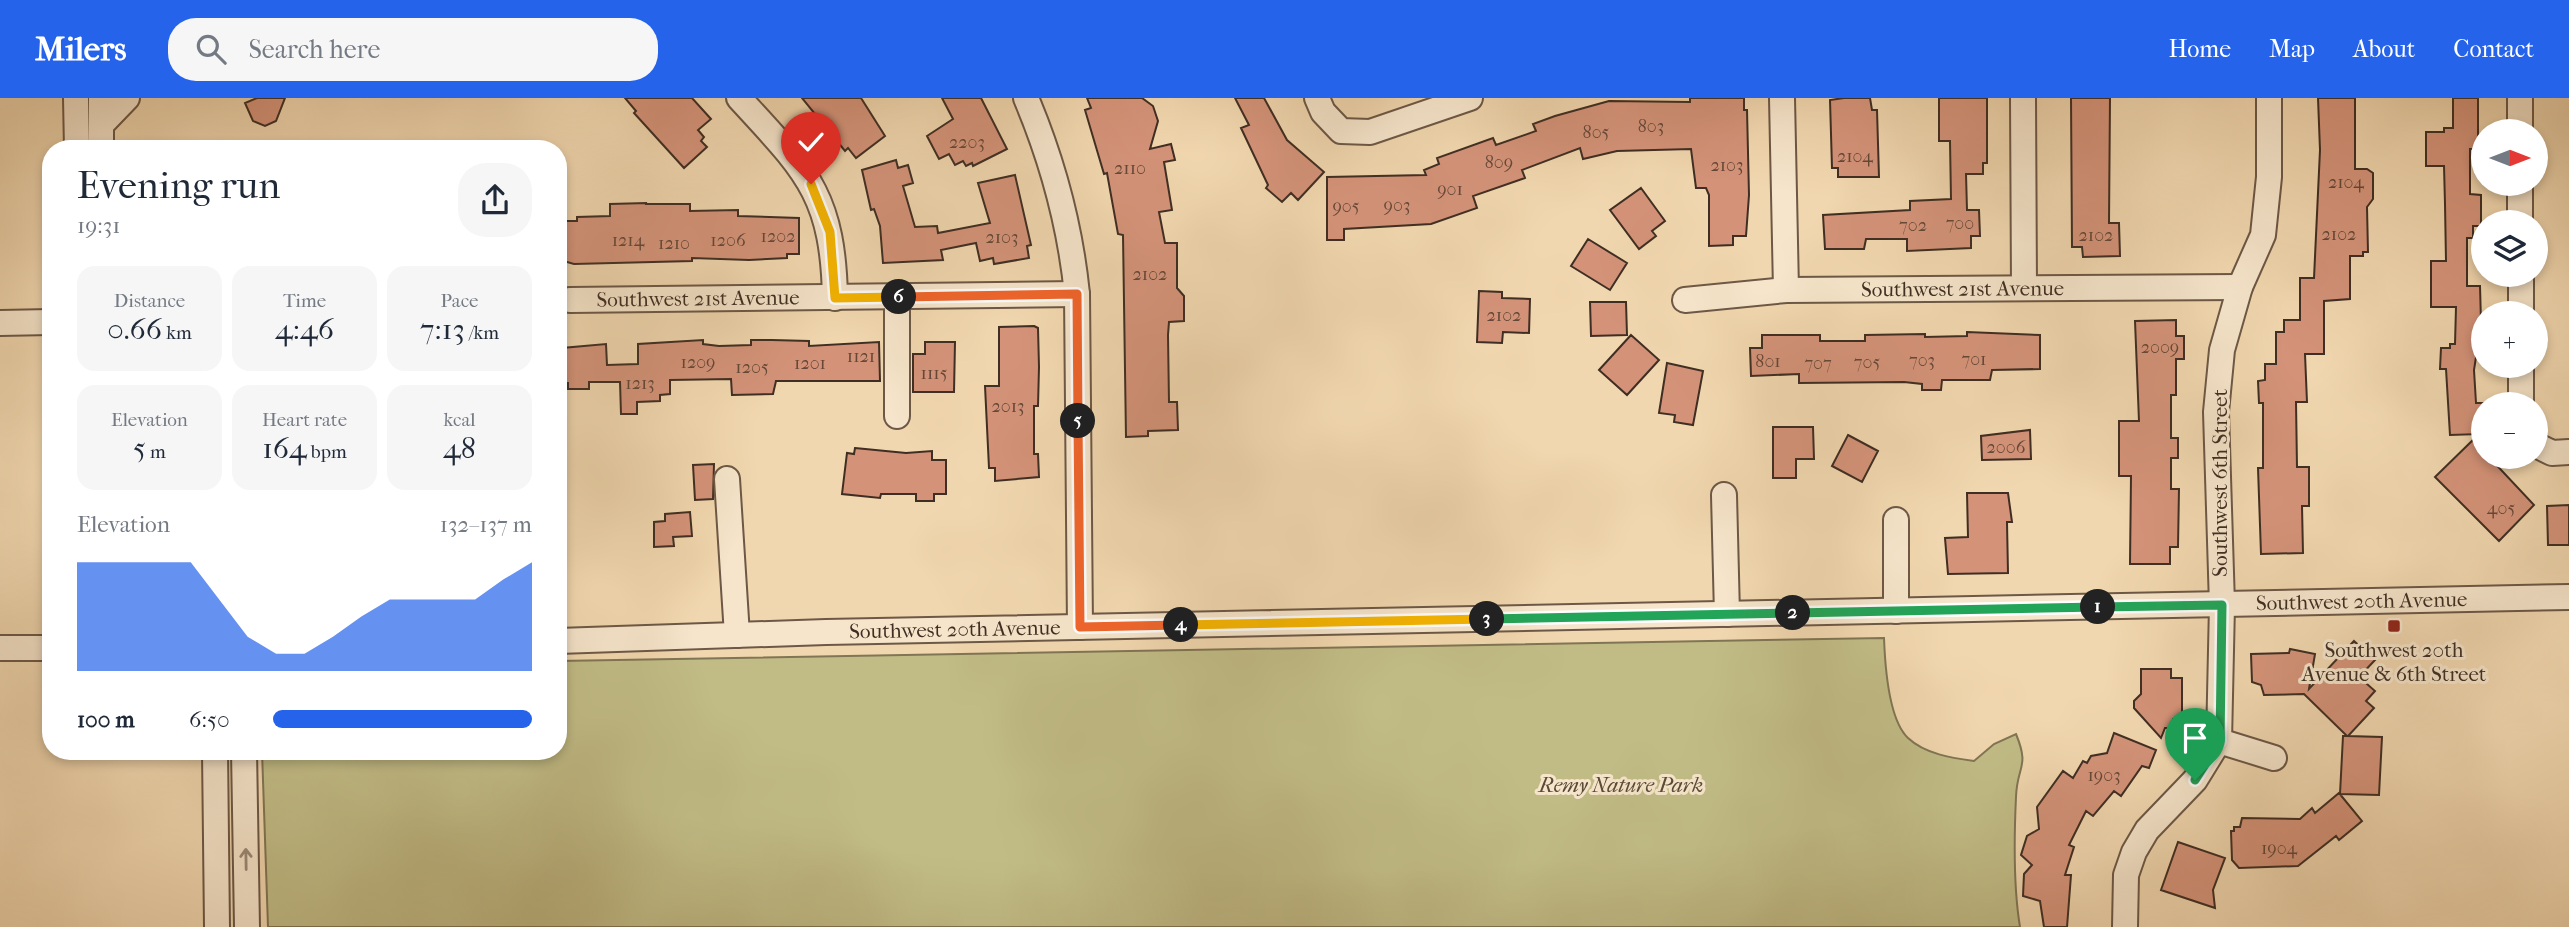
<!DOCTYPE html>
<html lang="en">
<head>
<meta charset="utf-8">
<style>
	body { margin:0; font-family:"IM FELL French Canon",serif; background:#f6f6f7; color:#1f2937; height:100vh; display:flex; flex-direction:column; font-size:26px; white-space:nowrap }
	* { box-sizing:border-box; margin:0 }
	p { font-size:23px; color:#747a83 }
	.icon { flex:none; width:38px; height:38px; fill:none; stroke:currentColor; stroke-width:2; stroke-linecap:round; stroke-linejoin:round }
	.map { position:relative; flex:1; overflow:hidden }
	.details { position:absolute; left:42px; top:42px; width:525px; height:620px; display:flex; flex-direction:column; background:#fff; border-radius:28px; box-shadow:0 4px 10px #0003 }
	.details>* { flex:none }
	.needle { width:46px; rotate:90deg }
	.tools { position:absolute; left:2471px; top:21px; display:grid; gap:14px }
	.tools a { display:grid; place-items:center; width:77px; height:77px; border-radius:50%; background:#fff; box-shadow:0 4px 10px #0003; font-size:35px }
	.pin { position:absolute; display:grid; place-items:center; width:60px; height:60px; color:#fff; margin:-72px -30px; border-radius:50% 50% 50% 0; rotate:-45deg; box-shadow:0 0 7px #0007 }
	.pin .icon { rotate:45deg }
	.km { position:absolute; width:35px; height:35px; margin:-18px; border-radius:50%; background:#222; color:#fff; font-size:19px; line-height:35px; text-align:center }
	.round { display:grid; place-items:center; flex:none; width:74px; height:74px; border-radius:28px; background:#f6f6f7 }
	.headline { display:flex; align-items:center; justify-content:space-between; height:119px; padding:0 35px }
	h1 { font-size:38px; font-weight:600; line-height:52px }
	.stats { display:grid; grid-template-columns:repeat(3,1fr); gap:10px; height:119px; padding:7px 35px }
	.stats div { display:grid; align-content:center; border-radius:18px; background:#f6f6f7; text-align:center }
	.stats b { font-size:30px; font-weight:600 }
	.stats small { font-size:19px; font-weight:400 }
	.stats p { font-size:19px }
	.chart { height:196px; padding:14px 35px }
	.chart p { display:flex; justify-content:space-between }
	.chart svg { width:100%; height:126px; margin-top:7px; fill:#2563eb; opacity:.7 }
	ul { padding:0 35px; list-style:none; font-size:23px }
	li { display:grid; grid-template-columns:112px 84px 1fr; align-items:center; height:52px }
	li i { height:18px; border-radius:9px; background:#2563eb }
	header { display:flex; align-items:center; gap:42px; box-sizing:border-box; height:98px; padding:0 35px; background:#2563eb; color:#fff }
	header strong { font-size:33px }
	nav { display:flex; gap:38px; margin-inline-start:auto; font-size:24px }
	.search { width:490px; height:63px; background:#f6f6f7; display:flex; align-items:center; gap:18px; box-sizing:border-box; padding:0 24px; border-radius:28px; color:#747a83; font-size:26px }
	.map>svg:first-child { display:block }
	.green { fill:#c1bc86; stroke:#807554; stroke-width:2 }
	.building { fill:#d49379; stroke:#3f2e23; stroke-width:2 }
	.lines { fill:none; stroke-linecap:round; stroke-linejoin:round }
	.minor-casing { stroke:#6c5846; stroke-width:28 }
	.minor { stroke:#f6e5cb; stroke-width:24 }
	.oneway { stroke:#9a8a77 }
	.split-1-casing { stroke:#fff; stroke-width:14 }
	.split-2-casing { stroke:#fff; stroke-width:14 }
	.split-3-casing { stroke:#fff; stroke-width:14 }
	.split-4-casing { stroke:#fff; stroke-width:14 }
	.split-5-casing { stroke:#fff; stroke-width:14 }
	.split-6-casing { stroke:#fff; stroke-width:14 }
	.split-7-casing { stroke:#fff; stroke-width:14 }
	.split-1 { stroke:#22a559; stroke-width:9 }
	.split-2 { stroke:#22a559; stroke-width:9 }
	.split-3 { stroke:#22a559; stroke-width:9 }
	.split-4 { stroke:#f5b400; stroke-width:9 }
	.split-5 { stroke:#f0652b; stroke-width:9 }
	.split-6 { stroke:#f0652b; stroke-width:9 }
	.split-7 { stroke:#f5b400; stroke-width:9 }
	.poi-dot { fill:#8f2418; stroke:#f6e5cb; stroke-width:2.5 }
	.labels { text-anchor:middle; stroke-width:6; stroke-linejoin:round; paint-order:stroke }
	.number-label { font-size:18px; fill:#644738 }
	.street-label { font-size:21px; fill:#3f2e23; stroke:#f6e5cb }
	.poi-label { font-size:21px; fill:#3f2e23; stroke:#f6e5cb }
	.park-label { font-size:21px; font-style:italic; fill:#594a37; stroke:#f6e5cb }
</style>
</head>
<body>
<header>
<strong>Milers</strong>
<div class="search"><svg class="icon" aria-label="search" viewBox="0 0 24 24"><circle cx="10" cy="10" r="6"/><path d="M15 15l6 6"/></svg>Search here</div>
<nav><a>Home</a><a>Map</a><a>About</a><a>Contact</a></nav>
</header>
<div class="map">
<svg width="2569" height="829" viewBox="0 0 2569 829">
	<rect width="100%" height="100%" fill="#f1d7af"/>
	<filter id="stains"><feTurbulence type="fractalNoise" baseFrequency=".00286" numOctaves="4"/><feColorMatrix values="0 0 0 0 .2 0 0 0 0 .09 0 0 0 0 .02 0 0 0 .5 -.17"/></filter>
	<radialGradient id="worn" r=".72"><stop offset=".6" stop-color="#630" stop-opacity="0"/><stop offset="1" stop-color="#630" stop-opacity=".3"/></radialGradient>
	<!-- green -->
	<path class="green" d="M1884,540C1885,567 1888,621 1908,640C1925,656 1952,660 1974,663L1994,646L2016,636C2030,670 2017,667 2016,699C2014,741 2013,787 2020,829H268L262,653H558V563Z"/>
	<!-- building -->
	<path class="building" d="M257,0H285L276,23L265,28L253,23L245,5Z
		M625,0H692L711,21L698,32L704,39L701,43L707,49L684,70L634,15L636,13Z
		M802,0H861L885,38L856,60L848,50L845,53Z
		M942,0H981L1007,51L973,68L972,65L966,68L963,63L955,67L949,56L939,61L927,38L953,21Z
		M1087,0H1142L1153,8L1158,23L1150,51L1171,46L1175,62L1164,64L1172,112L1159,114L1165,145H1177V190L1184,198V223L1169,224L1168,237L1169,304H1177L1178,332L1148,333V338L1126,339L1123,137L1118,136L1107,75L1104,76L1085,12L1091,10Z
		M1235,0H1264L1287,42L1324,74L1298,102L1291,95L1282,104L1266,90L1268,87L1241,30L1249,27Z
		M1690,0H1744V12H1747L1749,97L1746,138H1733V147L1709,148V97L1706,90H1696L1691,51L1617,53L1583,61L1580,50L1522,72L1525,80L1473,98L1477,110L1431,126L1344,131V142H1327V79L1426,77L1424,72L1439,66L1437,60L1493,40L1496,47L1536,33L1533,26L1555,18L1609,3L1690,4Z
		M1844,0H1870L1872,12H1877L1879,79H1838V70H1832L1830,2Z
		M1939,0H1987V65H1983V76H1966L1967,112H1979L1980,138H1971V150L1907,153V141H1866L1864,151H1825L1823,117L1910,112V103L1951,101L1950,43H1939Z
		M2071,0H2110L2109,125H2119L2120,158L2083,159L2082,149H2072Z
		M2318,0H2355V71H2367L2373,75V101L2367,109L2368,154H2363V158H2350V201L2324,203V256H2305L2307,304H2296L2297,369H2309V408H2302L2303,455L2261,456L2258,370H2263V305H2259L2258,283L2265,282V266H2276V234H2284V222H2300V180H2314L2320,52Z
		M2453,0H2478V51H2470V96L2481,97V128H2473V140H2467V188H2480L2482,259H2476L2474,272L2476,305H2483V359H2489L2534,407L2499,443L2435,379L2479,336L2450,337L2446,271H2440L2441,250H2450V246H2455L2456,209H2431V163H2446L2445,106L2444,68H2426V34H2444V30H2453Z
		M896,62L898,70L908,67L913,85L903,88L915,129L937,128L938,135L990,125L978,85L1015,77L1031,147L1027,148L1029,160L994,166L993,160L980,163L976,145L941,152L943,162L883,165L880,128L874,111L871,112L862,72Z
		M1641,90L1665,123L1652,133L1656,138L1639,151L1610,112Z
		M647,105L645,106H690V113L738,112V118L799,120V156H787V160L749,162L692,160V163L574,166L560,162V137L565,136V123H577V119L610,118V106Z
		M1588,141L1627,165L1610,192L1571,168Z
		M1479,193L1502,194V200L1530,201L1529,235L1503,234L1502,245L1477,244Z
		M1590,204H1626L1627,237L1591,238Z
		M2176,222V238H2184V261H2176V297H2171V340H2178V360H2171V391H2179L2178,449H2170V466H2130L2131,378H2119V323H2139L2135,223Z
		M1034,228L1038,230L1039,269L1038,308H1034V356H1038L1039,379L995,383V370H989L985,288H999V229Z
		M1967,234L2040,237V271L1992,272L1990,282H1942L1941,292H1922V286L1904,284L1799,285V276L1751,278L1750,250H1762V237H1820V243H1865V237L1925,236V239L1967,238Z
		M1631,237L1659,262L1627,297L1599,272Z
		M703,242V246L719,248L751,247V242H772L809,243V248L879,244L880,283H776L773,296L732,297L731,281L670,282V296L660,297V303L637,304V316H621L620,284H589V291H568V285H563L562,250L606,246L607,267L638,266V246Z
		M925,244H955L954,294H913V256H925Z
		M1667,265L1703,273L1693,327L1674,324L1675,317L1659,315Z
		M1773,329H1813L1814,361H1796V380H1773Z
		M2030,332L2031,361L1982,362L1981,338Z
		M1848,337L1878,353L1862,384L1832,368Z
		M855,350L906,355L932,353V362H946V396H934V403H916V396H881L880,400L842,396L847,355L854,356Z
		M714,366L713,401L695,402L693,367Z
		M1967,395H2008L2012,424H2007L2008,475L1948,476L1945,440L1968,439Z
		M2569,407V447H2548L2547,408Z
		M690,414L692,438L673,439L674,448L654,449V424L665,423V416Z
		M2354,543L2375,562L2359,579L2375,593L2366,603L2374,610L2348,638L2382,639L2379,697L2340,696L2343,638H2347L2304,596L2264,597L2261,587L2252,584L2251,556L2289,555L2290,551L2315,556L2309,591Z
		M2141,571H2171V580H2182V621H2173V630H2165L2161,640L2134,610V603L2141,596Z
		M2114,635L2156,652L2149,670L2142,668L2121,698L2114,693L2093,718L2086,713L2069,747L2074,749L2065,777H2071L2067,829H2044L2040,803L2023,798L2024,776L2032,767L2021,757L2027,738L2039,731L2037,709L2063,673L2073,680L2083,663L2087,665L2091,658L2107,655Z
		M2339,695L2362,723L2339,742L2336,738L2298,768L2239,770L2232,762L2231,733H2234V729H2240L2242,720L2300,721L2312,710L2315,715Z
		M2178,744L2225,760L2213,792L2215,810L2161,792Z"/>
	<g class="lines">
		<defs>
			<g id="minor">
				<path d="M76,0L77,51"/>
				<path d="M101,0V51"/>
				<path d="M739,0C806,73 833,96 835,200"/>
				<path d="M1026,0C1053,64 1070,126 1077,196L1080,529"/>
				<path d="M1317,0L1323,14L1341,33L1370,34L1470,0"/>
				<path d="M1782,0L1786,192"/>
				<path d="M2023,0L2024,190"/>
				<path d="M2520,0V33"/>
				<path d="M101,27L127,0"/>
				<path d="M2520,86V124"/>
				<path d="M2521,177V215"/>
				<path d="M897,199V318"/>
				<path id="s1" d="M570,202L1077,196"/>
				<path id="s2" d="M1685,202L1786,192L2240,189"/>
				<path d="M0,225L51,224"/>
				<path d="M2521,268V306"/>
				<path d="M2536,347L2552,355L2569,354"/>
				<path d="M727,381L737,537"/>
				<path d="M1724,397L1727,516"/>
				<path d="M1896,422V513"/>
				<path id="s3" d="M558,543L826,534L2569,499"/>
				<path d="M0,550H51"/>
				<path d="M2219,643L2274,660"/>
				<path d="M215,653L217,829"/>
				<path d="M244,653L247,829"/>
				<path d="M2125,829L2126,777L2134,754L2147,732L2195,682L2219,643L2222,507L2216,314L2222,252L2240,189L2263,137L2269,79V0"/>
			</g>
		</defs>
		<!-- minor casing -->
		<use href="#minor" class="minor-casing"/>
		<!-- minor -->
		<use href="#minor" class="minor"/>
	</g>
	<!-- one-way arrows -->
	<defs><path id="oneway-shaft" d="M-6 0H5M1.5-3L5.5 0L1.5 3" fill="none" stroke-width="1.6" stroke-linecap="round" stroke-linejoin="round" transform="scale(1.75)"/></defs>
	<use class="oneway" href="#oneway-shaft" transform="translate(246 761) rotate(-91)"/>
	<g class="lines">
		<defs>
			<path id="split-1" d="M2098,509L2222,507L2220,643L2195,682"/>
			<path id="split-2" d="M1793,515L2098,509"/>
			<path id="split-3" d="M1487,521L1793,515"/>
			<path id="split-4" d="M1181,527L1487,521"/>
			<path id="split-5" d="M1078,323L1080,529L1181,527"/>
			<path id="split-6" d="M899,199L1077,196L1078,323"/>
			<path id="split-7" d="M811,86L830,134L835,200L899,199"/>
		</defs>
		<!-- split-1 casing -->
		<use href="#split-1" class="split-1-casing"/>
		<!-- split-2 casing -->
		<use href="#split-2" class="split-2-casing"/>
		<!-- split-3 casing -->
		<use href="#split-3" class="split-3-casing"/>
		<!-- split-4 casing -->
		<use href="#split-4" class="split-4-casing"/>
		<!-- split-5 casing -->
		<use href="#split-5" class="split-5-casing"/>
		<!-- split-6 casing -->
		<use href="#split-6" class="split-6-casing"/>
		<!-- split-7 casing -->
		<use href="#split-7" class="split-7-casing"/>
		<!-- split-1 -->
		<use href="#split-1" class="split-1"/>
		<!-- split-2 -->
		<use href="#split-2" class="split-2"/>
		<!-- split-3 -->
		<use href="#split-3" class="split-3"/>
		<!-- split-4 -->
		<use href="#split-4" class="split-4"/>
		<!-- split-5 -->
		<use href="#split-5" class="split-5"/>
		<!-- split-6 -->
		<use href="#split-6" class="split-6"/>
		<!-- split-7 -->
		<use href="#split-7" class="split-7"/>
	</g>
	<!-- markers -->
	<rect class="poi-dot" x="2387" y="521" width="14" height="14" rx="3.5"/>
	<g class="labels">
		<!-- number labels -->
		<g class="number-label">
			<text x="1651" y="34">803</text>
			<text x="1596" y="40">805</text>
			<text x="967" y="50">2203</text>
			<text x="1855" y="64">2104</text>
			<text x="1499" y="70">809</text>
			<text x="1727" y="73">2103</text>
			<text x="1130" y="76">2110</text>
			<text x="2346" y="90">2104</text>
			<text x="1450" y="97">901</text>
			<text x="1397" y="113">903</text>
			<text x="1346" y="114">905</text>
			<text x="1960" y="131">700</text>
			<text x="1913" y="133">702</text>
			<text x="2339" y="142">2102</text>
			<text x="2096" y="143">2102</text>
			<text x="778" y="144">1202</text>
			<text x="1002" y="145">2103</text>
			<text x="628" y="148">1214</text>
			<text x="728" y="148">1206</text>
			<text x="674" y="151">1210</text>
			<text x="1150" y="182">2102</text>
			<text x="1504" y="223">2102</text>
			<text x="2160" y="255">2009</text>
			<text x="861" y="264">1121</text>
			<text x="1974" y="267">701</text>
			<text x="1922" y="268">703</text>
			<text x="1768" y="269">801</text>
			<text x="698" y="270">1209</text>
			<text x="1867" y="270">705</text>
			<text x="810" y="271">1201</text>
			<text x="1818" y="271">707</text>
			<text x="752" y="275">1205</text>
			<text x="934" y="281">1115</text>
			<text x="640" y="291">1213</text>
			<text x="1008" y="314">2013</text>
			<text x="2006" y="355">2006</text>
			<text x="2501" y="416">405</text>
			<text x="2104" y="683">1903</text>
			<text x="2279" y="756">1904</text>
		</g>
		<!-- street labels -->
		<g class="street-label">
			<text dy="7" stroke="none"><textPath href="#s2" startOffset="278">Southwest 21st Avenue</textPath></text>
			<text dy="7" stroke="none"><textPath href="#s1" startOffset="128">Southwest 21st Avenue</textPath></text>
			<text transform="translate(2220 385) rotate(-90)" y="7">Southwest 6th Street</text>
			<text dy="7" stroke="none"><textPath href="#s3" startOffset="1804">Southwest 20th Avenue</textPath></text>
			<text dy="7" stroke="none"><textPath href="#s3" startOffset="397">Southwest 20th Avenue</textPath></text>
		</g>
		<!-- poi labels -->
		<g class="poi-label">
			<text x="2394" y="559">Southwest 20th<tspan x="2394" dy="24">Avenue &amp; 6th Street</tspan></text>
		</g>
		<!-- park labels -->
		<g class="park-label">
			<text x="1621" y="694">Remy Nature Park</text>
		</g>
	</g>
	<rect width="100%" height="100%" filter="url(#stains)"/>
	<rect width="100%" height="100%" fill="url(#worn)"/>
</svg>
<div class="tools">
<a><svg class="needle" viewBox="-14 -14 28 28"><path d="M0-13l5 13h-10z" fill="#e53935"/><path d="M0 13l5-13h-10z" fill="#747a83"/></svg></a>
<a><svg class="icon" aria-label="layers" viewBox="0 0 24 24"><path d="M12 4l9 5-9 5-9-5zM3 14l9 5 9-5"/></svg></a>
<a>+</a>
<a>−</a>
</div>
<div class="pin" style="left:2195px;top:682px;background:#1e9e55"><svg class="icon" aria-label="arrive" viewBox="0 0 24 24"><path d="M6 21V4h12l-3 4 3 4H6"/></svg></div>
<div class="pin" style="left:811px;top:86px;background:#d93025"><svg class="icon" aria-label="check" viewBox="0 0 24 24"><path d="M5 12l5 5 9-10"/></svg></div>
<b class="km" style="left:2098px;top:509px">1</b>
<b class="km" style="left:1793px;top:515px">2</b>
<b class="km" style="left:1487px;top:521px">3</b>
<b class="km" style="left:1181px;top:527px">4</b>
<b class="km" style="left:1078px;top:323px">5</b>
<b class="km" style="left:899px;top:199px">6</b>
<section class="details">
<div class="headline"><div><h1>Evening run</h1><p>19:31</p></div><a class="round"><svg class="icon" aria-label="share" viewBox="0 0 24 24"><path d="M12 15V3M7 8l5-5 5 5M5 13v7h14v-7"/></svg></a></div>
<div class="stats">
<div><p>Distance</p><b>0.66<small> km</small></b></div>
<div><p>Time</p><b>4:46</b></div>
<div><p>Pace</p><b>7:13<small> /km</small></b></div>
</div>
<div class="stats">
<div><p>Elevation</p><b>5<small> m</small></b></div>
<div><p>Heart rate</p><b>164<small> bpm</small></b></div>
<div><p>kcal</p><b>48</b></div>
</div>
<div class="chart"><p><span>Elevation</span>132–137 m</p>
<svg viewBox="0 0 160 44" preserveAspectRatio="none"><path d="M0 44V6L10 6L20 6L30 6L40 6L50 19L60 32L70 38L80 38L90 32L100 25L110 19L120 19L130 19L140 19L150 12L160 6V44z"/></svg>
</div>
<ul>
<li><b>100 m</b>6:50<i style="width:100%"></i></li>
</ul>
</section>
</div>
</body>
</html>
